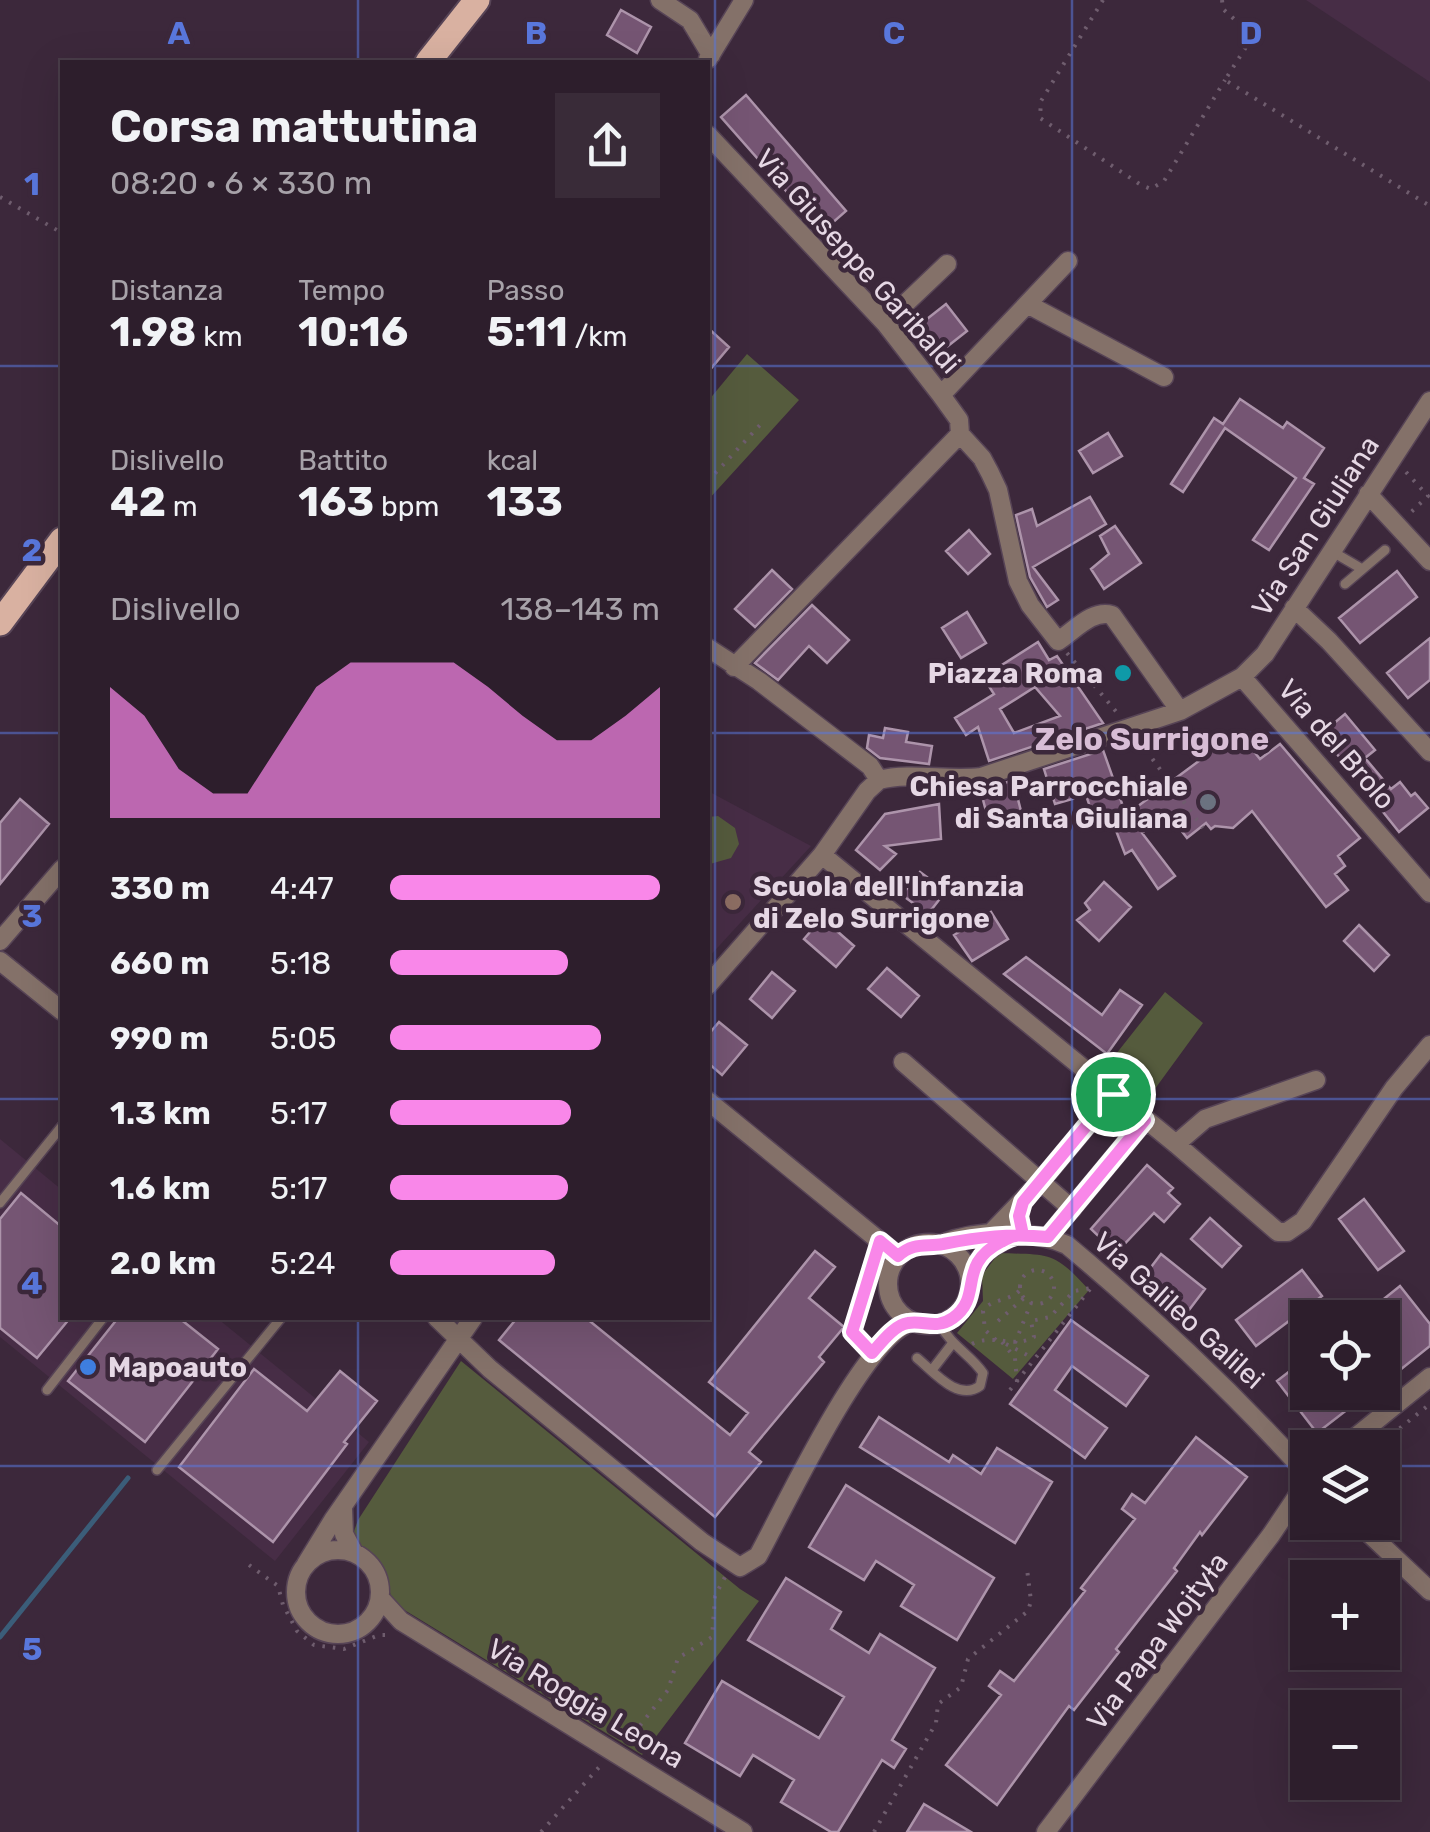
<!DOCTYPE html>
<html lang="it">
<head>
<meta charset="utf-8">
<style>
	body { margin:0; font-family:Rubik,sans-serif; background:#392b38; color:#f1f3f6; height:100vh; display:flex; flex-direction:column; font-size:38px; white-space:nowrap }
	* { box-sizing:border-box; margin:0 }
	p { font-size:32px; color:#a7a2a9 }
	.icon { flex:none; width:55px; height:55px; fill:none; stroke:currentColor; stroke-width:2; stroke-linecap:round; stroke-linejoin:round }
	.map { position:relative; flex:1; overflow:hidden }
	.sheet { position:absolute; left:60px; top:60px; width:650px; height:1260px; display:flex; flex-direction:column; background:#2d1e2c; border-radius:0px; box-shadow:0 10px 40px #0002,0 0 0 2px #483c48 }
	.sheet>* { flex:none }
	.tools { position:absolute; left:1290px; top:1300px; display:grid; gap:20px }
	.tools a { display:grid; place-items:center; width:110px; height:110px; border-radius:0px; background:#2d1e2c; box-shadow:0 10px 40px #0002,0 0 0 2px #483c48; font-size:50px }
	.pin { position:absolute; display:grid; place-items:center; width:85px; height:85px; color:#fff; margin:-42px; border:5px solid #fff; border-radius:50%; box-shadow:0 2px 10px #0007 }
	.round { display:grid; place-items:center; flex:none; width:105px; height:105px; border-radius:0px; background:#392b38 }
	.overview { display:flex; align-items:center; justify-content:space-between; height:170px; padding:0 50px }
	h1 { font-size:45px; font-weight:700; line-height:75px }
	.metrics { display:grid; grid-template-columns:repeat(3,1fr); gap:15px; height:170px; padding:10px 50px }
	.metrics div { display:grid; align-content:center }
	.metrics b { font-size:42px; font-weight:700 }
	.metrics small { font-size:28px; font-weight:400 }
	.metrics p { font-size:28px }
	.chart { height:280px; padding:20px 50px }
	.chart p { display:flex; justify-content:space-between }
	.chart svg { width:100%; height:180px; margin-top:10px; fill:#f987e9; opacity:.7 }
	ul { padding:0 50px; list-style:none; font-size:32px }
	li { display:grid; grid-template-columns:160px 120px 1fr; align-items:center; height:75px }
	li i { height:25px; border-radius:12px; background:#f987e9 }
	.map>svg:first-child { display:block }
	.built { fill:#472d46 }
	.green { fill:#555b3d }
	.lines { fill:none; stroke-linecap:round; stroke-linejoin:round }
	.stream { stroke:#3b5d79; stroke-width:5 }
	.building { fill:#755573; stroke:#ad94ab; stroke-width:2.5; fill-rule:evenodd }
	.lane-casing { stroke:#574456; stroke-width:12 }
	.street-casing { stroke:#574456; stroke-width:21 }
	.primary-casing { stroke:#574456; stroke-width:29 }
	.path { stroke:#6f5d6e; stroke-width:4; stroke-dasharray:2.5 8; stroke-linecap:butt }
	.lane { stroke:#847169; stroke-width:9 }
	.street { stroke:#847169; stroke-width:18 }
	.primary { stroke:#d9b1a1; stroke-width:25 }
	.route-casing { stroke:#fff; stroke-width:20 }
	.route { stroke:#f987e9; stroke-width:12 }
	.grid { fill:none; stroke:#5977dc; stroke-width:2.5; stroke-opacity:0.55 }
	.culture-dot { fill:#0f9aa8; stroke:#3c283b; stroke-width:4 }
	.worship-dot { fill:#6b7280; stroke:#3c283b; stroke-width:4 }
	.education-dot { fill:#8d6e63; stroke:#3c283b; stroke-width:4 }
	.shop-dot { fill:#3f7fe0; stroke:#3c283b; stroke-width:4 }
	.labels { text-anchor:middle; stroke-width:9; stroke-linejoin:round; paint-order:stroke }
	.street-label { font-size:28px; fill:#e6d8e5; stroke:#3c283b }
	.poi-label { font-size:28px; font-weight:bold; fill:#e6d8e5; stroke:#3c283b; text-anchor:end }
	.quarter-label { font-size:32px; font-weight:bold; fill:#d8bdd6; stroke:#3c283b }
	.grid-label { font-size:32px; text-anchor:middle; font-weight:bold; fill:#5977dc; stroke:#3c283b; stroke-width:9; stroke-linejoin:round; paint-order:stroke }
</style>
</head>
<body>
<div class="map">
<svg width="1430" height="1832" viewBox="0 0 1430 1832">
	<rect width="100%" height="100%" fill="#3c283b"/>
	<!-- built -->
	<path class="built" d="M1306,0H1430V82Z
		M708,791L811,846L708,958Z
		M0,1139L62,1190V1318H217L369,1442L275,1561L0,1337Z"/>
	<!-- green -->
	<path class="green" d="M747,354L799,400L708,500V401Z
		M718,816L735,828L739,844L731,858L710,864L708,863V817Z
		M1165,992L1203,1023L1141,1108L1101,1073Z
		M999,1253C1050,1255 1054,1251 1089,1290L1013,1379L957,1333L983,1301L982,1275Z
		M461,1361L740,1589L759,1601L642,1755L393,1603L386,1579L352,1537L358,1520Z"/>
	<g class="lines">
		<!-- stream -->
		<path class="stream" d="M0,1637L128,1478"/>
	</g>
	<!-- building -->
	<path class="building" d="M621,10L651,27L637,53L607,35Z
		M746,95L846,211L822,232L721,117Z
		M946,304L967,331L934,357L913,330Z
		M708,328L729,347L708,372Z
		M1240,399L1283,428L1287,422L1324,448L1304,478L1314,484L1269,550L1253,540L1296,478L1225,428L1183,492L1171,484L1214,418L1223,424Z
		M1108,433L1122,456L1093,473L1079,451Z
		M1090,497L1106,524L1033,567L1058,600L1047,607L1030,577L1016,515L1032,509L1037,526Z
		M1115,526L1141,563L1104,589L1091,569L1109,554L1100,536Z
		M969,530L990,554L968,574L946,551Z
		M772,570L792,589L755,627L735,609Z
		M1397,571L1417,597L1360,643L1339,618Z
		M812,605L849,640L827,663L809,646L778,680L755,663Z
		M967,612L986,643L961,658L942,628Z
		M1430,638V680L1408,698L1387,673Z
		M1038,642L1049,660L1057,656L1103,723L989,761L978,727L966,735L955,718L994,694L983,677ZM1035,687L1060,716L1014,733L1000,709Z
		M1345,714L1375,750L1365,758L1391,789L1400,782L1411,796L1415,793L1428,808L1399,832L1321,734Z
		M885,728L908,732L906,742L932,746L929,764L880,758L867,748L869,735L883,738Z
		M1238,732L1260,759L1280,744L1360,838L1338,856L1345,866L1335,874L1348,890L1326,907L1252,811L1233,828L1215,826L1211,829L1206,823L1187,838L1167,812L1142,833L1175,876L1158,889L1132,850L1125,854L1112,820L1096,825L1086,795L1055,804L1044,769L1103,750L1126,815Z
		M1013,780L1021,811L988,819L981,792Z
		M20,799L49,824L0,884V823Z
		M939,804L941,839L885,846L896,854L880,870L856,850L885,814Z
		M920,872L946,891L928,914L902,895Z
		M1104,882L1131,907L1099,941L1077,920L1090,910L1085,903Z
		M991,912L1008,939L972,961L954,935Z
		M822,918L854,946L836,967L804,939Z
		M1359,925L1389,955L1374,971L1344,941Z
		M1026,957L1102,1015L1120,990L1142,1005L1107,1054L1004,974Z
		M887,968L919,996L901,1017L868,989Z
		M772,972L795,991L772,1018L750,999Z
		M719,1022L747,1045L722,1075L708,1063V1035Z
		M1147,1165L1173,1188L1168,1193L1180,1204L1164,1222L1154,1213L1116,1253L1091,1229Z
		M21,1193L62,1227V1318H70L37,1358L0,1328V1219Z
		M1364,1199L1404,1251L1378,1270L1339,1219Z
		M1210,1218L1241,1246L1222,1267L1191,1239Z
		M815,1251L835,1267L809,1298L844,1327L819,1357L824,1362L749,1452L761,1462L715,1517L499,1340L517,1318H586L730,1435L748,1413L709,1382Z
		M1161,1254L1205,1289L1189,1310L1145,1275Z
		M1302,1270L1322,1296L1256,1346L1236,1320Z
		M1400,1286L1430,1324V1346L1390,1378L1382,1369V1318H1360Z
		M118,1318H179L218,1349L145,1442L68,1381Z
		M1071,1320L1148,1376L1126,1406L1072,1366L1055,1390L1107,1428L1085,1458L1010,1404Z
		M1308,1357V1392H1370L1317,1433L1277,1381Z
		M254,1369L307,1411L340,1371L377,1401L344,1442L347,1444L273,1542L179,1467Z
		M879,1417L949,1462L953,1455L981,1474L997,1448L1052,1482L1015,1543L860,1447Z
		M1196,1437L1247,1477L1202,1535L1200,1532L1174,1568L1177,1571L1116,1649L1119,1652L1074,1710L1069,1706L997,1805L946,1765L1001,1695L989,1686L1000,1671L1014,1681L1085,1591L1081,1588L1135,1519L1122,1509L1132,1494L1145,1503Z
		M846,1485L994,1578L957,1640L901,1606L914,1585L876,1561L864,1580L809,1547Z
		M786,1578L841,1612L831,1629L869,1653L880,1634L935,1668L892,1740L906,1749L894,1768L882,1760L838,1832H831L781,1802L794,1780L753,1755L740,1776L685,1743L722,1681L819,1738L844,1697L748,1640Z
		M924,1804L971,1832H907Z"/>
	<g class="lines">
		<defs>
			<path id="lane" d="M1333,552L1362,569
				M1345,584L1385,550
				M0,1203L62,1126
				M917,1358C934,1372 958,1402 980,1386L983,1373C971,1355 951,1346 940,1324
				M932,1370L952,1344
				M47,1390L103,1318
				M157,1470L281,1318"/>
			<path id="street" d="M660,0L690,20L711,55
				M708,59L744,0
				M708,135L885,323L941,395L959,420L960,434L982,458L990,473L998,490L1018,581L1030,605L1058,641C1074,631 1092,609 1112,615L1180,711
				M1029,305L1164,377
				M885,323L947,264
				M941,395L1068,261
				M1368,494L1430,561
				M1294,608L1329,641L1430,752
				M708,648L759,681L870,766L879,780
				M734,667L960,434
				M1242,677L1430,893
				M879,780C911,772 947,781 981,777L1180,711L1242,677L1265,654L1430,401
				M822,855L1176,1144L1278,1232H1287L1303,1221L1394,1088L1430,1045
				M0,941L62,869
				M0,961L62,1011
				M708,985L822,855L867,791L879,780
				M903,1062L1072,1209
				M708,1101L898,1256
				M1176,1144L1205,1119L1316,1080
				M989,1235L1040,1182L1113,1094
				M1048,1237L1145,1120
				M888 1284a41 41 0 1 1 82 0a41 41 0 1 1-82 0Z
				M941,1244C978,1229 1030,1229 1067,1245C1152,1316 1233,1392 1308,1475
				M970,1280C976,1257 988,1248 1009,1238
				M437,1318L490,1369L702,1542L740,1567L758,1556C786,1505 863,1339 911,1322
				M1342,1448L1430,1377
				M343,1509L344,1534L354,1553
				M1357,1522L1430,1591
				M296 1592a42 42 0 1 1 84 0a42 42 0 1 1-84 0Z
				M306,1564L333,1520L473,1318
				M380,1598L401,1621L743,1832
				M1046,1832L1271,1535L1308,1480"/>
			<path id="primary" d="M428,62L477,0
				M0,623L62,540"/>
		</defs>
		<!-- lane casing -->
		<use href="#lane" class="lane-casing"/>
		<!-- street casing -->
		<use href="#street" class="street-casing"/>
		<!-- primary casing -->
		<use href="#primary" class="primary-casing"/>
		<!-- path -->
		<path class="path" d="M1103,0L1041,101L1040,118L1141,185L1151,189L1164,181L1225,80
			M1222,0L1223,9L1253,36L1225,80L1430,206
			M0,197L62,233
			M1406,472L1428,496L1408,515
			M708,481L760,425
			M1067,653L1119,715
			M1140,742L1203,828
			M1020 1287a17 17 0 1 1 34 0a17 17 0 1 1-34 0Z
			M998,1321L1024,1298
			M996,1340L985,1330L983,1311C991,1298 1009,1302 1020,1290
			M1002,1342L1015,1358L1017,1382
			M862,1343L852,1332L874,1260
			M1015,1343L1031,1303
			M972,1344C992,1333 1014,1349 1034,1337L1031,1321L1050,1317L1074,1291L1091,1288
			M1006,1344L1033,1358
			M1010,1390L1091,1288
			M1375,1448L1430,1404
			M249,1565L278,1586L283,1605L297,1631L314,1645L344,1649L379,1635H389
			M627,1742L668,1690L678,1658L712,1637L715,1596L726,1575
			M541,1832L601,1765
			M874,1832L936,1723L938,1704L961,1687L968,1659L1028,1611L1031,1601L1027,1569"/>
		<!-- lane -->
		<use href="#lane" class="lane"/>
		<!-- street -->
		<use href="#street" class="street"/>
		<!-- primary -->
		<use href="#primary" class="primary"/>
	</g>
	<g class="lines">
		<defs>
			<path id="route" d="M1113,1094L1023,1202L1019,1216L1023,1235C1014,1235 1009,1238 1001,1242C956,1265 984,1296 953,1318C936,1330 924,1320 908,1323C894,1325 881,1343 872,1353L852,1332L880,1241L898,1256C914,1242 925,1247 943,1244C979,1237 1011,1233 1048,1237L1145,1120L1113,1094"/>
		</defs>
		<!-- route casing -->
		<use href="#route" class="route-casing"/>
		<!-- route -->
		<use href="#route" class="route"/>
	</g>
	<!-- grid -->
	<path class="grid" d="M358,0V62M715,0V1832M1072,0V1832M0,366H62M708,366H1430M0,733H62M708,733H1430M0,1099H62M708,1099H1430M358,1318V1832M0,1466H1308M1382,1466H1430"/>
	<!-- markers -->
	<circle class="culture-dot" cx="1123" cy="673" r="10"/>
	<circle class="worship-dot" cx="1208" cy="802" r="10"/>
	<circle class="education-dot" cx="733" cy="902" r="10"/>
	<circle class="shop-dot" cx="88" cy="1367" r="10"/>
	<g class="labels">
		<!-- street labels -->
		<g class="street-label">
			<text transform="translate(858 261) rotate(48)" y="10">Via Giuseppe Garibaldi</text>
			<text transform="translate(1315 526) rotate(-57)" y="10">Via San Giuliana</text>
			<text transform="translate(1337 744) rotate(49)" y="10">Via del Brolo</text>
			<text transform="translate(1179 1310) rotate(42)" y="10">Via Galileo Galilei</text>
			<text transform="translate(1157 1641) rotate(-53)" y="10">Via Papa Wojtyła</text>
			<text transform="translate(586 1703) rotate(31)" y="10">Via Roggia Leona</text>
		</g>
		<!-- poi labels -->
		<g class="poi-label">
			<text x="1103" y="683">Piazza Roma</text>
			<text x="1188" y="796">Chiesa Parrocchiale<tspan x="1188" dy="32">di Santa Giuliana</tspan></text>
			<text x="753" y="896" text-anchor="start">Scuola dell'Infanzia<tspan x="753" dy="32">di Zelo Surrigone</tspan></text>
			<text x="108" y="1377" text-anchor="start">Mapoauto</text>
		</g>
		<!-- quarter labels -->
		<g class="quarter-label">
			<text x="1152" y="750">Zelo Surrigone</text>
		</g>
	</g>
	<g class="grid-label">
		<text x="179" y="44">A</text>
		<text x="536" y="44">B</text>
		<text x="894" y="44">C</text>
		<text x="1251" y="44">D</text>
		<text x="32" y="195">1</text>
		<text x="32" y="561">2</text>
		<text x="32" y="927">3</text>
		<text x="32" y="1294">4</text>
		<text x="32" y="1660">5</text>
	</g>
</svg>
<div class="tools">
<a><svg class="icon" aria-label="locate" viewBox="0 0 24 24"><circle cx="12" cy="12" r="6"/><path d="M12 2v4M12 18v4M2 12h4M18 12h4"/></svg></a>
<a><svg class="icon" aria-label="layers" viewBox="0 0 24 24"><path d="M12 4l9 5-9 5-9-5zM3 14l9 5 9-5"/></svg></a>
<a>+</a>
<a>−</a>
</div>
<div class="pin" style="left:1113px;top:1094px;background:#1e9e55"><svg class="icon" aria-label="arrive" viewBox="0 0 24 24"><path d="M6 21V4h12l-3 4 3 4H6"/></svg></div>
<section class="sheet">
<div class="overview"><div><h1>Corsa mattutina</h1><p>08:20 · 6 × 330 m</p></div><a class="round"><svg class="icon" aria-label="share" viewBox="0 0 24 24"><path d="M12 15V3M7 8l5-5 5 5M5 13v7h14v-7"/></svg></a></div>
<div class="metrics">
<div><p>Distanza</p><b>1.98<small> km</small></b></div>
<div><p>Tempo</p><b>10:16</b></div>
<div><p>Passo</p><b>5:11<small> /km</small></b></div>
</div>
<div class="metrics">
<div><p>Dislivello</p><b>42<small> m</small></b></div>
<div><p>Battito</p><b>163<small> bpm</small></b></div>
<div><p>kcal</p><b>133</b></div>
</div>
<div class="chart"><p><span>Dislivello</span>138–143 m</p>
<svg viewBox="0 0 160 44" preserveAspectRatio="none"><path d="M0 44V12L10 19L20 32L30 38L40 38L50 25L60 12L70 6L80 6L90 6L100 6L110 12L120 19L130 25L140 25L150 19L160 12V44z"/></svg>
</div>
<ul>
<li><b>330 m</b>4:47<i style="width:100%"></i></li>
<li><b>660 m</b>5:18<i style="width:66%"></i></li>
<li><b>990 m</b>5:05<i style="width:78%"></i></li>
<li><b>1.3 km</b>5:17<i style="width:67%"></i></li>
<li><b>1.6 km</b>5:17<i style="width:66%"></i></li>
<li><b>2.0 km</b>5:24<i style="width:61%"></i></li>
</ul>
</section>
</div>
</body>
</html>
